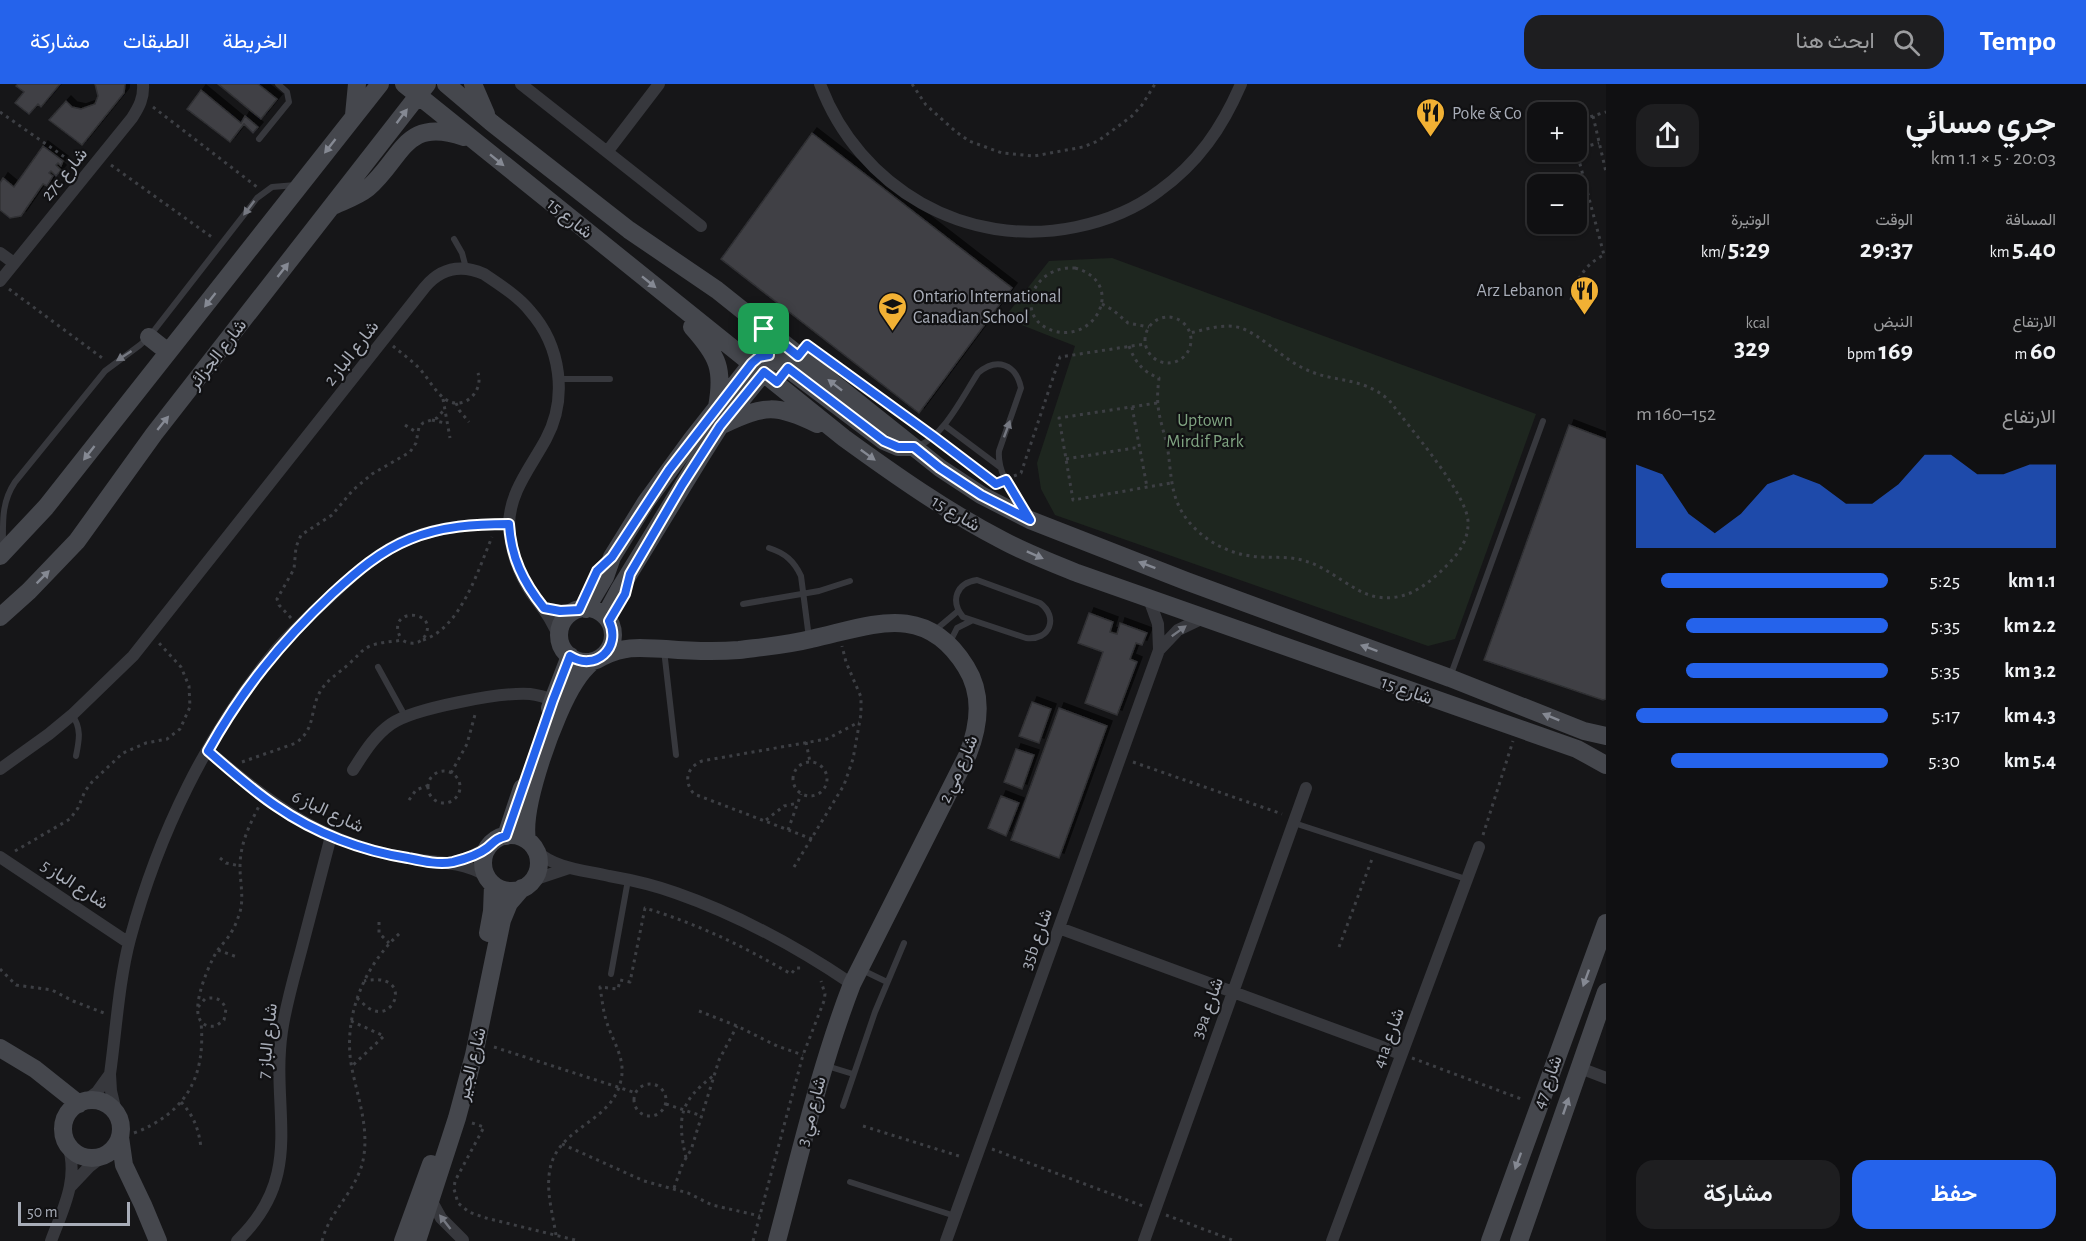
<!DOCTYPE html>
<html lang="ar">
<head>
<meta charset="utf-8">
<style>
	body { margin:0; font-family:"Alegreya Sans",Vazirmatn,sans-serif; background:#1e1e20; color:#f1f3f6; direction:rtl; height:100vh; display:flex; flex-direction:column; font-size:22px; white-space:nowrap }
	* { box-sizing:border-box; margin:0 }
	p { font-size:20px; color:#9c9d9f }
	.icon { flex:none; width:33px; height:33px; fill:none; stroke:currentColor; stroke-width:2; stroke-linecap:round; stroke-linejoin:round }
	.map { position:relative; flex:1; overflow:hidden; direction:ltr }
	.sheet { display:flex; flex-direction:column; background:#101012; width:480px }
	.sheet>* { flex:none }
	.fabs { position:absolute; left:1527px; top:18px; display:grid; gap:12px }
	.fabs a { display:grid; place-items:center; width:60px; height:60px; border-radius:12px; background:#101012; box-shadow:0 2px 4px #0004,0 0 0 2px #303032; font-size:30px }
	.scale { position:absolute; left:18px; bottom:15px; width:112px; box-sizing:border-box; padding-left:6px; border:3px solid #a8adb8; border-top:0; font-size:16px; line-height:21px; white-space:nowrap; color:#a8adb8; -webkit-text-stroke:4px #111113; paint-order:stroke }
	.pin { position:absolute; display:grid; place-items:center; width:51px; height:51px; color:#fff; margin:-26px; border-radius:12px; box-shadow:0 3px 9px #0006 }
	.round { display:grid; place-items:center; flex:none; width:63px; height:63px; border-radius:18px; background:#1e1e20 }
	.overview { display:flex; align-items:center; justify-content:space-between; height:102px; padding:0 30px }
	h1 { font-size:33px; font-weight:600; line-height:45px }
	.metrics { display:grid; grid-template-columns:repeat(3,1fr); gap:9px; height:102px; padding:6px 30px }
	.metrics div { display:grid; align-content:center }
	.metrics b { font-size:26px; font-weight:600 }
	.metrics small { font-size:16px; font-weight:400 }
	.metrics p { font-size:16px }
	.chart { height:168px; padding:12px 30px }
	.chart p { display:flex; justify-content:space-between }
	.chart svg { width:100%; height:108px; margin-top:6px; fill:#2563eb; opacity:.7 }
	.primary-button { display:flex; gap:12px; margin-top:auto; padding:12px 30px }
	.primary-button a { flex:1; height:69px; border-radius:18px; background:#2563eb; color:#fff; font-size:24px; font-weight:600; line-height:69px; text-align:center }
	.primary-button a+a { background:#1e1e20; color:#f1f3f6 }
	ul { padding:0 30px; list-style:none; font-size:20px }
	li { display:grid; grid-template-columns:96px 72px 1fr; align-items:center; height:45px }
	li i { height:15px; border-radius:8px; background:#2563eb }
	header { display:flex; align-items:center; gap:36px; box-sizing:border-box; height:84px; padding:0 30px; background:#2563eb; color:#fff }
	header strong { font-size:28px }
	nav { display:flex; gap:33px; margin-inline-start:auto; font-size:21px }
	.search { width:420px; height:54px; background:#1e1e20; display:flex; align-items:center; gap:15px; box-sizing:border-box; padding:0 21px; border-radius:18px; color:#9c9d9f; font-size:22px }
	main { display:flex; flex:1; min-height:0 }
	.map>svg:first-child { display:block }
	.green { fill:#1e261f }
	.building { fill:#404145; stroke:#303034; stroke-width:1.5; filter:url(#shadow) }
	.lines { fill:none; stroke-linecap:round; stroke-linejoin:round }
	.path { stroke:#3d3f44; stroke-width:3; stroke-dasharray:3 4.5; stroke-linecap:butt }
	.lane { stroke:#37383d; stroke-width:6 }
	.street { stroke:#37383d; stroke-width:12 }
	.secondary { stroke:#45474d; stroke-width:18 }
	.oneway { fill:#858993 }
	.oneway2 { fill:#757881 }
	.route-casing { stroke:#fff; stroke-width:12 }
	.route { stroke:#2563eb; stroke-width:8 }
	.labels { text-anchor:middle; stroke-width:4.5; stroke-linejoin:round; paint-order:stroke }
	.poi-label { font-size:18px; fill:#a8adb8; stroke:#111113; text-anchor:start }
	.street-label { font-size:18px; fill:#a8adb8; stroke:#111113 }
	.park-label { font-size:18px; fill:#7fa381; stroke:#111113 }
</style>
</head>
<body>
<header>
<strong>Tempo</strong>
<div class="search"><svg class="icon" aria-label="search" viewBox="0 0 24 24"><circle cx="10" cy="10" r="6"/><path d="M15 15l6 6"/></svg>ابحث هنا</div>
<nav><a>الخريطة</a><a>الطبقات</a><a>مشاركة</a></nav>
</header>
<main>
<section class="sheet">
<div class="overview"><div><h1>جري مسائي</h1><p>20:03 · 5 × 1.1 km</p></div><a class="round"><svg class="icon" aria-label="share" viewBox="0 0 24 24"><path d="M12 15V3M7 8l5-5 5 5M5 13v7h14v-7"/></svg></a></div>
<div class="metrics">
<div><p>المسافة</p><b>5.40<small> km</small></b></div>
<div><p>الوقت</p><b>29:37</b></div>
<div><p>الوتيرة</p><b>5:29<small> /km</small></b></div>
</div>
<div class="metrics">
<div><p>الارتفاع</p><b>60<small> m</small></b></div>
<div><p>النبض</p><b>169<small> bpm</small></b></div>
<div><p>kcal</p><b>329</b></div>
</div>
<div class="chart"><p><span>الارتفاع</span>152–160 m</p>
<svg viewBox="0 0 160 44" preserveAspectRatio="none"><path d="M0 44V10L10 14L20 30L30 38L40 30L50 18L60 14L70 18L80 26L90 26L100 18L110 6L120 6L130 14L140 14L150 10L160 10V44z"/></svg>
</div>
<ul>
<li><b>1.1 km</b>5:25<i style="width:90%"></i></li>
<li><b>2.2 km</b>5:35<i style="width:80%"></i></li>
<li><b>3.2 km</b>5:35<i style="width:80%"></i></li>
<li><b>4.3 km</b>5:17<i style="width:100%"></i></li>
<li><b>5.4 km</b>5:30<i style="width:86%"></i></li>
</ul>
<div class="primary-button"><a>حفظ</a><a>مشاركة</a></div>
</section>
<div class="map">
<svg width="1606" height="1157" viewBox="0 0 1606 1157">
	<defs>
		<filter id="shadow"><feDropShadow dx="5" dy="-5" stdDeviation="0" flood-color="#0009"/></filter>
	</defs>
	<rect width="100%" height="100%" fill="#161618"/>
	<!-- green -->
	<path class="green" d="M1112,174L1536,330L1455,555L1428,562L1055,431L1041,405L1037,379L1075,262L1004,234L1049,177Z"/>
	<!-- building -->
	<path class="building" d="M18,0H60L41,23L38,20L29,30L15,19L24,8L16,2Z
		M95,0H125L124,9L82,61L49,36L66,17L72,23L81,25L95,20L98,12Z
		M218,0H258L277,15L261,35Z
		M201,6L241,39L245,32L258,43L253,49L244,40L230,58L187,25Z
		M812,49L1012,204L919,329L721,175Z
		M43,62L63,77L61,82L58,79L56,81L61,86L56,92L51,87L49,89L53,92L47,102L43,100L21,132L10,134L0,126V99L3,94L14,103Z
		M1569,341L1606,355V615L1603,616L1484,576Z
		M1089,529L1113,538L1110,548L1117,550L1120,539L1147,549L1142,561L1136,559L1130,575L1137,578L1117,631L1085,619L1103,568L1078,559Z
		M1032,618L1051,625L1039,659L1019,652Z
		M1059,624L1107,642L1059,774L1011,756Z
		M1016,665L1034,671L1022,705L1004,698Z
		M1001,712L1019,719L1006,752L988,744Z"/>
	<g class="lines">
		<!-- path -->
		<path class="path" d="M912,0L926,21L955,47L969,57L1002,69L1034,72L1083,63L1098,57L1132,32L1142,21L1155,0
			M153,23L257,103
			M0,28L76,81
			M1593,32L1606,88
			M1576,37L1606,28
			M1576,65L1604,171
			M1576,65L1599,59
			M111,81L213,154
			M1075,184C1126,198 1097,259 1054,247C1013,235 1031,181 1075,184Z
			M9,205L105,276
			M1571,216C1576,195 1586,179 1606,170
			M1102,220L1113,226L1128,239L1149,243
			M1145 256a23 23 0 1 1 46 0a23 23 0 1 1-46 0Z
			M393,262C401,269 410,275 418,283C427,292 435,308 445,315C463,328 484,308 478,289
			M1129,262C1135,278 1143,288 1159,294C1158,303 1157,312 1158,321C1159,334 1164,348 1167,361C1172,389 1169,414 1189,438C1204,456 1227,469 1251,472C1269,475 1287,471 1305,477C1331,484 1353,509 1377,513C1402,517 1420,506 1438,490C1454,475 1469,460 1468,437C1466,408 1408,342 1389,316C1360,291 1334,300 1303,284C1282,274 1261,251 1241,244C1224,239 1207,245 1190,249
			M443,315L450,354
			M456,319L459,326L469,338
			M887,319L925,346
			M1157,319L1059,334L1073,416L1171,399
			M1132,323L1147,403
			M432,336L445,339
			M405,341L416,348
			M940,357L990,395
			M1066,375L1140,363
			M1014,392L1021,389L1060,273L1145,260
			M291,534L279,521L277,515L294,485L296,463L301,451L332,431L353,406L372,390L410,368L416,359L419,343L423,339L437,334L444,326
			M423,556C461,544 478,486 492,453
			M806,658L810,678
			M242,678L296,659C314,645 310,634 317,614C324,596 339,590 352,577C358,572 361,566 370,562C379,558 391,558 402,556C410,561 421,561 426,550C437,524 382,524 402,556
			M1133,678L1282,730
			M793 695a17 17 0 1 1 34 0a17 17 0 1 1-34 0Z
			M428 703a16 16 0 1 1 32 0a16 16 0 1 1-32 0Z
			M451,689L467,660L476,627
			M409,716L416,706L429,701
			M766,736L784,722L798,719
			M788,746L801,710
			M1483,751L1513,657
			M812,755L694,710C683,697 687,683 702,677L827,655L859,638
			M15,767L70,735L78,724L85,707L92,698L123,669L146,659L167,655L180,645L190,623L189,602L181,583L159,559
			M220,774L226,779L240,782
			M794,783L844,701L853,675L861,630V613L846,578L842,562
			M379,838V849L389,859
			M1339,863L1372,775
			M218,866L237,873
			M0,885L16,901L52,906L73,917L104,929
			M357,914C362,918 367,924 372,926C397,937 412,887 364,897
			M198,923L205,915C215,912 222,915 226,925L224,936L216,942C179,947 208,882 217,867C222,860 229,854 233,845C236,840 238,834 240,828C244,813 240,798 240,783C240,760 249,742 259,722
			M699,927L737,942L777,962L803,971
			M351,937L384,952L352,982
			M494,963L636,1009
			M1412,974L1524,1016
			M634 1016a16 16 0 1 1 32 0a16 16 0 1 1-32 0Z
			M181,1018C194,1032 199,1046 201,1064
			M666,1020L702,1032
			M472,1039L484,1043L455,1097L454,1105L458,1119L469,1128L486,1134L579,1157
			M863,1042L962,1073
			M134,1049C186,1029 206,993 201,938
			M562,1060L644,1097L688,1109L712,1121L760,1132
			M992,1065L1143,1122
			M686,1074C677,1034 679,1018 713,992
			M674,1104L683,1079L691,1066L719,976L737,942
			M1166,1131L1235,1157
			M556,1151C553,1132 547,1111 549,1092C553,1042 612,1041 621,996C626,975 613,958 607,939C603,927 602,915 600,903L618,905L620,896L630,898L645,824C698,840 743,862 791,890L796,884H801
			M322,1157C330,1125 359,1106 364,1071C368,1041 358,1014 352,985C342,935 363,883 400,849
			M753,1157L803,971L824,917L825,910L821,897"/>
		<!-- lane -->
		<path class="lane" d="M259,55L289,18L287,8L278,0
			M454,155L462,169L466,184
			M559,295H610
			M944,341L1000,383
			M918,362C944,352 963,312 978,289C997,273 1016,280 1021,304L999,367C997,390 1014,409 1025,428
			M3,463C3,438 1,419 15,398L105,287L140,261L149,253L257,114L272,103L296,101
			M769,464C785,469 794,477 801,492L809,554
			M977,496L1040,519C1059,533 1050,557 1026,554L963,533C950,517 956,499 977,496Z
			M743,520L819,507L850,497
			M933,548L958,527
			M950,558L957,544L971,537
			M664,566L676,671
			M378,583L405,632
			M1450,593L1543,337
			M72,631C82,644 79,657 76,672
			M1294,739L1466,795
			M860,885L887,898
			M611,890L628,796
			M827,982L853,990
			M843,1022L875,928L904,859
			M850,1098L955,1132"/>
		<!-- street -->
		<path class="street" d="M521,0L701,142
			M820,0C859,104 966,166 1076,143C1105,137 1134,126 1159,107C1198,79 1222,44 1241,0
			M607,68L659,0
			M0,169L14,179
			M0,197L132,34C139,23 144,14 143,0
			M544,524L560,527L576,526
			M1159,566L1178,546L1203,534
			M208,667C270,718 315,755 396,772C426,779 457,775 485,791
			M0,685L49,650L72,631L133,572L425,203C441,184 461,180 484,190C500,201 518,212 530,227C561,262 568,314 546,355C531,383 509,408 509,442C510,466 519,491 532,510C544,526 554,538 560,557
			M353,686C364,669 374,652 391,640C414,624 502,608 530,610C538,611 545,613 553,616
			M536,767C556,785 584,786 609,792C632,796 654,801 676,809C739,831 797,863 852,900
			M0,773L129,859
			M454,778L470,773L488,763
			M533,796L569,784
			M1059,844L1401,970
			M1580,984L1606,994
			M85,1017L97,1008L110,990
			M117,1032L111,1007L110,990C116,947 119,896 130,855C158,751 207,649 276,566C293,546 312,529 331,512C355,489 379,467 411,454C443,442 475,440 509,440
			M71,1102L89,1083L103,1072
			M431,1116L441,1134L463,1156
			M51,1157C63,1125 79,1095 68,1061
			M237,1157C307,1090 270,1028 282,947C286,920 294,893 301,867C311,829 321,790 331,752
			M946,1157L1159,566L1158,540L1149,515
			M1144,1157L1306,704
			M1332,1157L1479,763"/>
		<!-- secondary -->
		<path class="secondary" d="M404,0L844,354C895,391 946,427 1002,456C1026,469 1052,479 1077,489L1577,665L1606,681
			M446,0L492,39L629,146L717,206L940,384L981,411L1030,436L1186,497L1450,594L1584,647L1606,652
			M473,0L486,30
			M354,31L357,0
			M335,121C346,116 358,112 368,104C403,74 404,32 464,53
			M692,243C718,272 724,285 717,323
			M149,253L168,268
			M724,340C765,321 776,320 817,340
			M0,472L46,423L380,0
			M559 551a27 27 0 1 1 54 0a27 27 0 1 1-54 0Z
			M586,525L605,493L612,473L646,418L692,355L752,279C759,272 765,270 774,274L884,357L898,363H912
			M605,532L619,506L701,372L720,342L764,288L767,279
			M0,533L29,507L77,457L154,350L427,0
			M604,572C628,561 641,564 666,565C690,567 715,568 739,566C763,563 787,561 811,555C871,542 925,516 966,583C983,610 979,642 968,670L852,900C820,983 800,1071 777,1157
			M550,624L570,572
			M483 779a28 28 0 1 1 56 0a28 28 0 1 1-56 0Z
			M506,752L522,704
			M527,756C521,722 555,628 575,598C580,590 586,583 593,577
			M488,849L492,827L493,801
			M0,964L35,985L79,1020
			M63 1045a29 29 0 1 1 58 0a29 29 0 1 1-58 0Z
			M120,1053L124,1081L143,1121L158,1157
			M403,1157L431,1080
			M417,1157L457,1034L474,971L502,836L509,819L522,804
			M1490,1157L1606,839
			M1519,1157L1606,908"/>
	</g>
	<!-- one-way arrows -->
	<defs><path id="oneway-solid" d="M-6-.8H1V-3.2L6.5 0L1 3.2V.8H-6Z" transform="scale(1.5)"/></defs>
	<g class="oneway">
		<use href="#oneway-solid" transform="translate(402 32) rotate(-53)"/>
		<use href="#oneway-solid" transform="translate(330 62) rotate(128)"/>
		<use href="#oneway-solid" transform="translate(497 76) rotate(39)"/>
		<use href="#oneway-solid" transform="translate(283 186) rotate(-52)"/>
		<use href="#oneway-solid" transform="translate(649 198) rotate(39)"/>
		<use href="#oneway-solid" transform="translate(210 216) rotate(128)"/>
		<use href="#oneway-solid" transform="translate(835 301) rotate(-142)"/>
		<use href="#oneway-solid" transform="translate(163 339) rotate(-51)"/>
		<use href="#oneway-solid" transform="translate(89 369) rotate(128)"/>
		<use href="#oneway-solid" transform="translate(868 371) rotate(36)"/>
		<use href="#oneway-solid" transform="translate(1035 471) rotate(24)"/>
		<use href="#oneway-solid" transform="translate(1147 481) rotate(-159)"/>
		<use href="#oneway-solid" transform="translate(43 493) rotate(-45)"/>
		<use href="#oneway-solid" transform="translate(1369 564) rotate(-160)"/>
		<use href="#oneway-solid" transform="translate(1551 633) rotate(-158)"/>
		<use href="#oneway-solid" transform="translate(1586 894) rotate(110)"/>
		<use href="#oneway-solid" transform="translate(1566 1022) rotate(-71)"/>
		<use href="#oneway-solid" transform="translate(1518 1077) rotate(110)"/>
	</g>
	<g class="oneway2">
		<use href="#oneway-solid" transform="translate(249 124) rotate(127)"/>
		<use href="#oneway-solid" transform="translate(124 272) rotate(147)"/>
		<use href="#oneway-solid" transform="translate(1007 345) rotate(-70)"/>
		<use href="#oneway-solid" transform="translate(1179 547) rotate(-36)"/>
		<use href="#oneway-solid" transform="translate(445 1138) rotate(-128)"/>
	</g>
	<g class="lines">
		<defs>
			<path id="route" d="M764,245L798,272L807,261L934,353L996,400L1006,396L1030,436L981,411L940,384L914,363H898L884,357L788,284L777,298L764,288L720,342L682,401L630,490L625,510L609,537C622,564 595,588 570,572L553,616L506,752C497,754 494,758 487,764C478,771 465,775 453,778C439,781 422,777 408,774C362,767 315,749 276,722C252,706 230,686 208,667C242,606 281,558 332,510C356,488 380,467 410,455C442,442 475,440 509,440C511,473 523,498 544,524L560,527L579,526L597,487L612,473L669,386L752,279L759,273L769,271V262Z"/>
		</defs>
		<!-- route casing -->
		<use href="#route" class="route-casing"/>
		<!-- route -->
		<use href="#route" class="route"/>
	</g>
	<!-- icons -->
	<defs>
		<symbol id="restaurant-pin" viewBox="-11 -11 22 30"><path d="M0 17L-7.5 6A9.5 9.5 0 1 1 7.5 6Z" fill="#f2b134" stroke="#111113"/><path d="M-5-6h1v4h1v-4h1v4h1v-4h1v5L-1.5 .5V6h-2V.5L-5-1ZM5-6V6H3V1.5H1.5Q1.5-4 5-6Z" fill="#111"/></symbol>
		<symbol id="school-pin" viewBox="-11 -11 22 30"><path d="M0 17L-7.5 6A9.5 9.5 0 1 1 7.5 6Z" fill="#f2b134" stroke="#111113"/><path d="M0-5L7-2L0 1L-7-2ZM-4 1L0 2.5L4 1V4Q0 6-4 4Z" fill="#111"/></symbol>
	</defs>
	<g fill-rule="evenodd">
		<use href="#restaurant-pin" x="1414" y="12" width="33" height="45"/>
		<use href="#restaurant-pin" x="1568" y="190" width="33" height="45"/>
		<use href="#school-pin" x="876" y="206" width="33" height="45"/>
	</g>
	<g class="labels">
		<!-- poi labels -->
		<g class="poi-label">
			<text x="1452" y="35">Poke &amp; Co</text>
			<text x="1563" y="212" text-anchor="end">Arz Lebanon</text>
			<text x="913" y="218">Ontario International<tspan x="913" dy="21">Canadian School</tspan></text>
		</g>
		<!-- street labels -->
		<g class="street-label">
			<text transform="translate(64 90) rotate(-51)" y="6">27c شارع</text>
			<text transform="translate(570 134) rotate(39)" y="6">شارع 15</text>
			<text transform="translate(351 269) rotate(-52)" y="6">شارع الباز 2</text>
			<text transform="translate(217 270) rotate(-52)" y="6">شارع الجزائر</text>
			<text transform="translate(956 429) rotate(31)" y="6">شارع 15</text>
			<text transform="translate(1407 606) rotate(20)" y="6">شارع 15</text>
			<text transform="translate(958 685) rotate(-66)" y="6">شارع مي 2</text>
			<text transform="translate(328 727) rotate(25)" y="6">شارع الباز 6</text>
			<text transform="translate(75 800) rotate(33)" y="6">شارع الباز 5</text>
			<text transform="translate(1036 855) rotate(-70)" y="6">35b شارع</text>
			<text transform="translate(1207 924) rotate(-70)" y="6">39a شارع</text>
			<text transform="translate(1388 954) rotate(-70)" y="6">41a شارع</text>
			<text transform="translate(267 957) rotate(-84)" y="6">شارع الباز 7</text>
			<text transform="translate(471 980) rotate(-76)" y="6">شارع الجير</text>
			<text transform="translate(1547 998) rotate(-70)" y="6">شارع 47</text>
			<text transform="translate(811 1027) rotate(-75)" y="6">شارع مي 3</text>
		</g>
		<!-- park labels -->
		<g class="park-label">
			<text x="1205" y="342">Uptown<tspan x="1205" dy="21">Mirdif Park</tspan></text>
		</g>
	</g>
</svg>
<div class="fabs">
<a>+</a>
<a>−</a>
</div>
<div class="scale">50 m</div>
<div class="pin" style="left:764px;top:245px;background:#1e9e55"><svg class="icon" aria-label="arrive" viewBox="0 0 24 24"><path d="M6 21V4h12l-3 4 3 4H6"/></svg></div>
</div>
</main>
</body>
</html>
